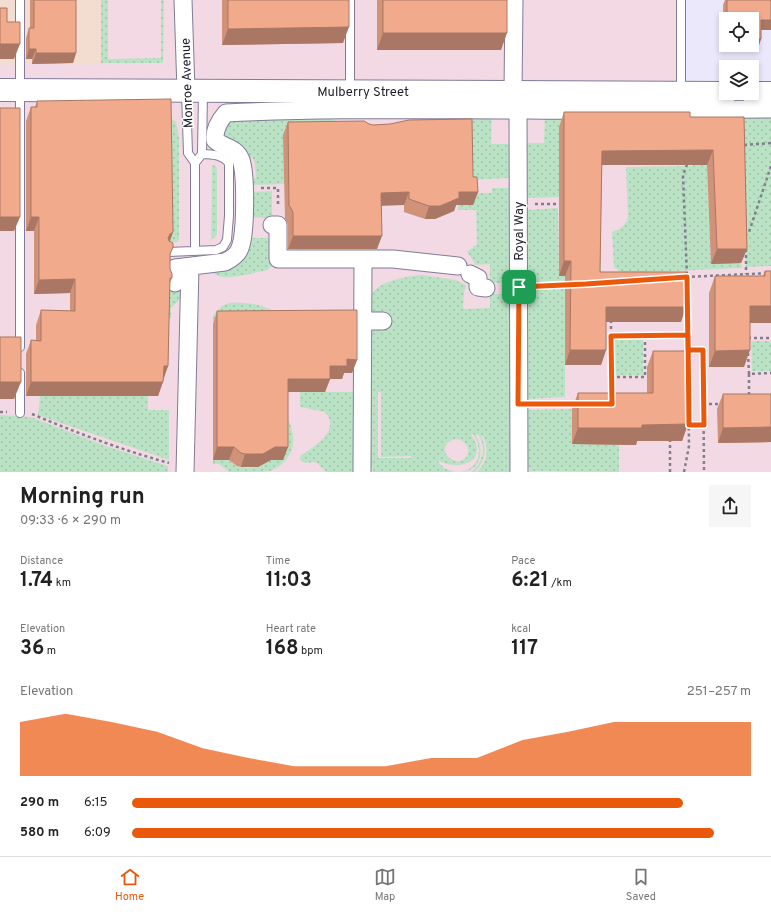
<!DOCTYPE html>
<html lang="en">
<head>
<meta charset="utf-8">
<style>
	body { margin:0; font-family:Overpass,sans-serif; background:#f6f6f6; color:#222; height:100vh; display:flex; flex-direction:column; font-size:15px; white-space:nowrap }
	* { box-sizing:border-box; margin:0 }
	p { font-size:13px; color:#767676 }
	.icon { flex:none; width:22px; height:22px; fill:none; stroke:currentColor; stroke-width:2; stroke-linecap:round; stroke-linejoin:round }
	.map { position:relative; height:472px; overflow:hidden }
	.panel { display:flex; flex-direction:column; background:#fff; flex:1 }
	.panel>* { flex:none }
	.controls { position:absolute; left:719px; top:12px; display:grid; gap:8px }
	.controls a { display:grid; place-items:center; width:40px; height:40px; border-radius:0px; background:#fff; box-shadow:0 2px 6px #0003; font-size:20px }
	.pin { position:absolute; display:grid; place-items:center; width:34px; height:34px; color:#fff; margin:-17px; border-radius:8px; box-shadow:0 2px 6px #0006 }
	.round { display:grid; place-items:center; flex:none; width:42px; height:42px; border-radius:0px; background:#f6f6f6 }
	.head { display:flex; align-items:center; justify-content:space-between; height:68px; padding:0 20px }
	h1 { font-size:22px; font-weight:700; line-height:30px }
	.stats { display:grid; grid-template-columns:repeat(3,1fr); gap:6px; height:68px; padding:4px 20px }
	.stats div { display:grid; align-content:center }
	.stats b { font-size:20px; font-weight:700 }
	.stats small { font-size:11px; font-weight:400 }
	.stats p { font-size:11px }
	.chart { height:112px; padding:8px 20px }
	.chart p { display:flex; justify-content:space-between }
	.chart svg { width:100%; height:72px; margin-top:4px; fill:#ea580c; opacity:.7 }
	ul { padding:0 20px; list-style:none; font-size:13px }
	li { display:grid; grid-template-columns:64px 48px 1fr; align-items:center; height:30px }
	li i { height:10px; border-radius:5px; background:#ea580c }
	.dock { display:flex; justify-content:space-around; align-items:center; height:56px; border-top:1px solid #e0e0e0; background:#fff; font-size:11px; color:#767676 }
	.dock a { display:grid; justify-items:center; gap:2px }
	.dock .on { color:#ea580c }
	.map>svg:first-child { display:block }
	.commercial { fill:#f3dcd0 }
	.education { fill:#f2d9e3 }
	.grass { fill:url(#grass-dots); fill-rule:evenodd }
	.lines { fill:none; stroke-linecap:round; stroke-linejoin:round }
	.lane-casing { stroke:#817b99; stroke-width:10 }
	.street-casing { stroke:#817b99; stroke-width:19 }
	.primary-casing { stroke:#817b99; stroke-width:24 }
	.path { stroke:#817e8e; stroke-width:2.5; stroke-dasharray:3 3; stroke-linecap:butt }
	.lane { stroke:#fff; stroke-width:8 }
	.street { stroke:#fff; stroke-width:17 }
	.primary { stroke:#fff; stroke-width:22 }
	.wall { fill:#d09279; fill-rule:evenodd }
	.shaded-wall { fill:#a97763 }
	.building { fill:#f2aa8d; stroke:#a97763 }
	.route-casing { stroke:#fff; stroke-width:8 }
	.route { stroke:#ea580c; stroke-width:5 }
	.labels { text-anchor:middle; stroke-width:3; stroke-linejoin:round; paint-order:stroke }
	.street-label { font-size:13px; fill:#201e2a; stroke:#fff }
</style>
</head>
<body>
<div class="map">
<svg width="771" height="472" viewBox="0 0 771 472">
	<defs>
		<pattern id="grass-dots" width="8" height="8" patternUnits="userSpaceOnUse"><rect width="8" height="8" fill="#bae3c5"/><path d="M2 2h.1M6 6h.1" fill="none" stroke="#a0c2a9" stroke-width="1.8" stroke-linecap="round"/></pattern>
	</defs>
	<rect width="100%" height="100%" fill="#ece8fc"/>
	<!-- commercial -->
	<path class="commercial" d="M0,0H101V63L0,65Z"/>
	<!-- education -->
	<path class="education" d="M101,0H676V106H771V472H0V65L101,63Z"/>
	<!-- grass -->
	<path class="grass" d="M101,0H108V59L161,58V0H164L163,63H101Z
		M744,111H771V266L746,267Z
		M545,113L604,127L559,197L527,198V143H544Z
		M492,114L491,144H510V178L468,180L416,123L422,118Z
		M329,116L337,122L284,184L253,185L249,183L248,179L256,178L255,163L252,157L247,159L223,137L224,121Z
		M170,118L176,122L179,138V239L177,242H168Z
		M693,135H706L711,263H741L742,268L626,273L619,271L614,267L612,232C621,229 624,226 628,219L626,167L693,166Z
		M212,165L216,166L217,171V234L215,237L211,240Z
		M492,188H511L510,281L505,283H490V264L476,265L467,252L477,244L476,210H458V205H473L475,193H492Z
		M272,191V218L248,217L252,192Z
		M558,208L559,275L601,232V279L528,282L527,210Z
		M247,238H271L272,265L268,270C255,272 224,283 213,273V269Z
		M422,275L455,280L466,285L464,292L463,307L464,309L490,308V294H506L512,295L511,468L509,472H477C487,463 490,447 482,435L481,436C488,449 485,462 475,472H471C483,462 487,448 478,434L476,436C485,449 481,472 461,472C481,468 483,448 473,434L471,435C490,460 460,472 439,461L438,462L444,468L454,472H373L372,466H370L371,295C379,281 407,276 422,275ZM378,392H381V457L411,456V458H378ZM455,439C464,439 471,447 467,456C457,472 430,447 455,439Z
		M167,288L179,290L182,293V297L171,308V318H160Z
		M565,288V397L528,399V290Z
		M229,303C245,302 264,303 276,314L213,324V315L222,306Z
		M613,338H643V375H613Z
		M751,341H771V371H752Z
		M300,392H354L355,472H326L316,462L305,463L300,460V456C313,448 342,430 325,412L301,407L300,406Z
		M40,396H148V410H169V460L81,430L38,415Z
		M572,409L619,445V472L530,471L528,465V410Z
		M283,411C299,433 297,461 270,471C262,472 238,472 229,472L219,464H213V460H229L237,466L247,468L258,467L271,460H283Z
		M0,415L31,417L103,445L168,466V472H0Z"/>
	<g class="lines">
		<defs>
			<path id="lane" d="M20,0V347
				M350,0V90
				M681,0V92
				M186,92L188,153L195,163
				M195,251V163L202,154L203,92
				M168,252L216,250L223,247L227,240L229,216V163C221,154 213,155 202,154
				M20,373V413"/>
			<path id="street" d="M183,0L186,91
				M513,92L514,0
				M518,110L519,472
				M272,225H278V259H393L458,266
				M470,274L478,278V287L486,288
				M175,283V268L225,262C231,259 238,255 240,248C246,233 246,174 241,160C235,146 223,148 215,140C214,129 219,121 226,113C327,108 428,110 529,110C609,111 690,110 771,109
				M363,321H383
				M185,472L190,267
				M362,472L363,259"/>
			<path id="primary" d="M0,90L726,93
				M752,93H771"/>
		</defs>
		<!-- lane casing -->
		<use href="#lane" class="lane-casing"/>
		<!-- street casing -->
		<use href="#street" class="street-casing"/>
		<!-- primary casing -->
		<use href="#primary" class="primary-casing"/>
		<!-- path -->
		<path class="path" d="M744,145L771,143
			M261,188H278V207
			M535,204H560
			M746,236V234L749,232L771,166
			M746,249V274
			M686,277L771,273
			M536,286L567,285
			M611,320V336
			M748,338H771
			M688,350H703L704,472
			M748,353L749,374L771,373
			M749,374V397
			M611,377H645V335
			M612,395L611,336L688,335
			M536,404H575
			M703,404H723
			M0,412H7
			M32,414C77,433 122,450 169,463
			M689,425H703
			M670,472V441
			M684,472L689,446L687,277L683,175L688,162"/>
		<!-- lane -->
		<use href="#lane" class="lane"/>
		<!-- street -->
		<use href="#street" class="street"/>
		<!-- primary -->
		<use href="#primary" class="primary"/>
	</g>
	<!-- wall -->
	<path class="wall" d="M30,0H76V53L73,63L32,64V59H26V38L29,28H30Z
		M222,0H349L343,43L222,45Z
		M377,0H507L501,50H377Z
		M725,0H771L761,30V39L758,48L724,49L723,5ZM726,19H752L726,45Z
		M37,101L173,232L169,242L173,247L170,255V269L172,278L170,283L168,366L158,396H26V354L31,340L36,341V325L41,310L70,311V293L34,294V231H26V121L31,107H35Z
		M564,112L690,117H744L747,249L741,263L711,264L707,165H602L600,272L681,322H606V350L601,365H565V276H559V127Z
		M288,122L369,124L473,177L478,192L473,205H456L454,211L435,219H425L404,212V205H382L377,249H288V225L285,218L283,135Z
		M765,271H771L750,323L744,367H709V293L715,276H763Z
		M217,311L357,360L352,373H344L342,379H330L325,392H288V447L283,460H271L258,467H241L237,466L229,460H213V324Z
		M653,351L688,424L682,441H637L636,445L572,444V409L578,393H647V367Z
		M723,394H771V442L718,443L717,409Z"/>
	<!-- shaded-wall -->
	<path class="shaded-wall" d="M761,20H771V30H757Z
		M349,27L343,43L222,45L228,29Z
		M383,33H507L501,50H377Z
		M752,39H761L758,48L724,49L726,42V45H752Z
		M0,44H20L14,59H0Z
		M29,49H36L32,59H26Z
		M36,53H76L73,63L32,64Z
		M713,150L707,165H597L602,151Z
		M409,192L404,205L377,206L381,193Z
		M459,192H478L473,205H456L454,211L435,219H425L429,206Z
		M0,217H20L14,231H0Z
		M31,217H39L34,231H26Z
		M173,232L168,247V238L170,234Z
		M293,236H382L377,249H288Z
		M717,249H747L741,263L711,264Z
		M564,261H571L565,276H559Z
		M75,279L70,293L34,294L39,280Z
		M750,306H771V323H744Z
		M606,307H686L681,322H601Z
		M570,350H606L601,365H565Z
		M750,350L744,367H709L715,351Z
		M347,359L357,360L352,373H344L342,379H325L330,366Z
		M164,366H168L163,380Z
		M288,379H330L325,392H283Z
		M0,382H21L14,399H0Z
		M31,382H163L158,396H26Z
		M688,424L682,441H637L636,445L572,444L578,428L642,425Z
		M771,427V442L718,443L723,428Z
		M217,447H234L229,460H213Z
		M275,447H288L283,460H271L258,467H241L245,454Z"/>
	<!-- building -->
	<path class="building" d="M34,0H76V53H36V49H29V28H34Z
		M228,0H349V27L228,29Z
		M383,0H507V33H383Z
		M727,0H771V20H761V39H752V19H727Z
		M0,8H7V22H20V44H0Z
		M171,99L173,232L170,234L168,238L169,241L173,243V247L170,254V269L172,274V278H170L168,366H164L163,382H31V340L41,341V310L75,311V279L39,280V217H31V107H37V101Z
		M0,108H20V217H0Z
		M564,112H690V117H744L747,249H717L713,150L602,151L600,272H686V307H606V350H570L571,261H564Z
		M472,119L473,177H477L478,192H459V198L440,206H429L409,199V192L381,193L382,236H293V212L289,205L288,122L364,121L369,124L373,125L390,124L409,120Z
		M765,271H771V306H750V350L715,351V276H765Z
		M357,310V360L347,359V366H330V379H288V447H275L263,454H245L241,453L234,447H217V311Z
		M0,337H21V382H0Z
		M653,351H687L688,424L642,425V428H578V393H653Z
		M723,394H771V427L723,428Z"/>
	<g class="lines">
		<defs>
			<path id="route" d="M519,287L518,404H612L611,336L688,335L689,425H704L703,350H688L687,277L586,284L519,287"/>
		</defs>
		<!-- route casing -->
		<use href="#route" class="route-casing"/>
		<!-- route -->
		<use href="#route" class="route"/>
	</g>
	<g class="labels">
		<!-- street labels -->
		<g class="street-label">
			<text transform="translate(186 83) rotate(-92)" y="5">Monroe Avenue</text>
			<text x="363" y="96">Mulberry Street</text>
			<text transform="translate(518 231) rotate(-90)" y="5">Royal Way</text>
		</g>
	</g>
</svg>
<div class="controls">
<a><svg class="icon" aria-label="locate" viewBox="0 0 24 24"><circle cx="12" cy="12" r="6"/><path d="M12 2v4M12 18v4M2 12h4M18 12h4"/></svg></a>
<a><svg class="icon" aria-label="layers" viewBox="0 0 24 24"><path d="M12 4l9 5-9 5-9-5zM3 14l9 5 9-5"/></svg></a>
</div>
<div class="pin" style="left:519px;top:287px;background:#1e9e55"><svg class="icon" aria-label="arrive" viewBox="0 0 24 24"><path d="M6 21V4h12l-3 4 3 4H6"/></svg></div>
</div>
<section class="panel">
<div class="head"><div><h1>Morning run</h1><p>09:33 · 6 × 290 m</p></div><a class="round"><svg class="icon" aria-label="share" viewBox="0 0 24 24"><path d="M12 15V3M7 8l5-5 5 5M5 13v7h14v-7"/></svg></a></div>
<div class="stats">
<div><p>Distance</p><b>1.74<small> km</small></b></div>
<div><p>Time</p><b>11:03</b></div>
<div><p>Pace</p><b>6:21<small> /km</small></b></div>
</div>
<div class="stats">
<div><p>Elevation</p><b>36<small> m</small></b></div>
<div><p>Heart rate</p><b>168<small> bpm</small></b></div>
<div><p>kcal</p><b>117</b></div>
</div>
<div class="chart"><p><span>Elevation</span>251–257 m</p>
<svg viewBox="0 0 160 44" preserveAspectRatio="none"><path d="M0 44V11L10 6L20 11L30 17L40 27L50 33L60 38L70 38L80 38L90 33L100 33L110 22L120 17L130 11L140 11L150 11L160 11V44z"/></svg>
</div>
<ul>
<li><b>290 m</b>6:15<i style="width:89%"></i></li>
<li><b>580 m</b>6:09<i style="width:94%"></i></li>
</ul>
</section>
<nav class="dock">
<a class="on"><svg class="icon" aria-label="home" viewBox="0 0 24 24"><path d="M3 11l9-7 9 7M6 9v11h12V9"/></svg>Home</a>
<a><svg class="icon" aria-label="map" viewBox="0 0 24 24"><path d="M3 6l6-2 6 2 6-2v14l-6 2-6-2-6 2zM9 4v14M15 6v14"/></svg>Map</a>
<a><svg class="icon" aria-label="saved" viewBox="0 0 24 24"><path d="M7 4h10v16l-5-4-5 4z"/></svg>Saved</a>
</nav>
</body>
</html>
